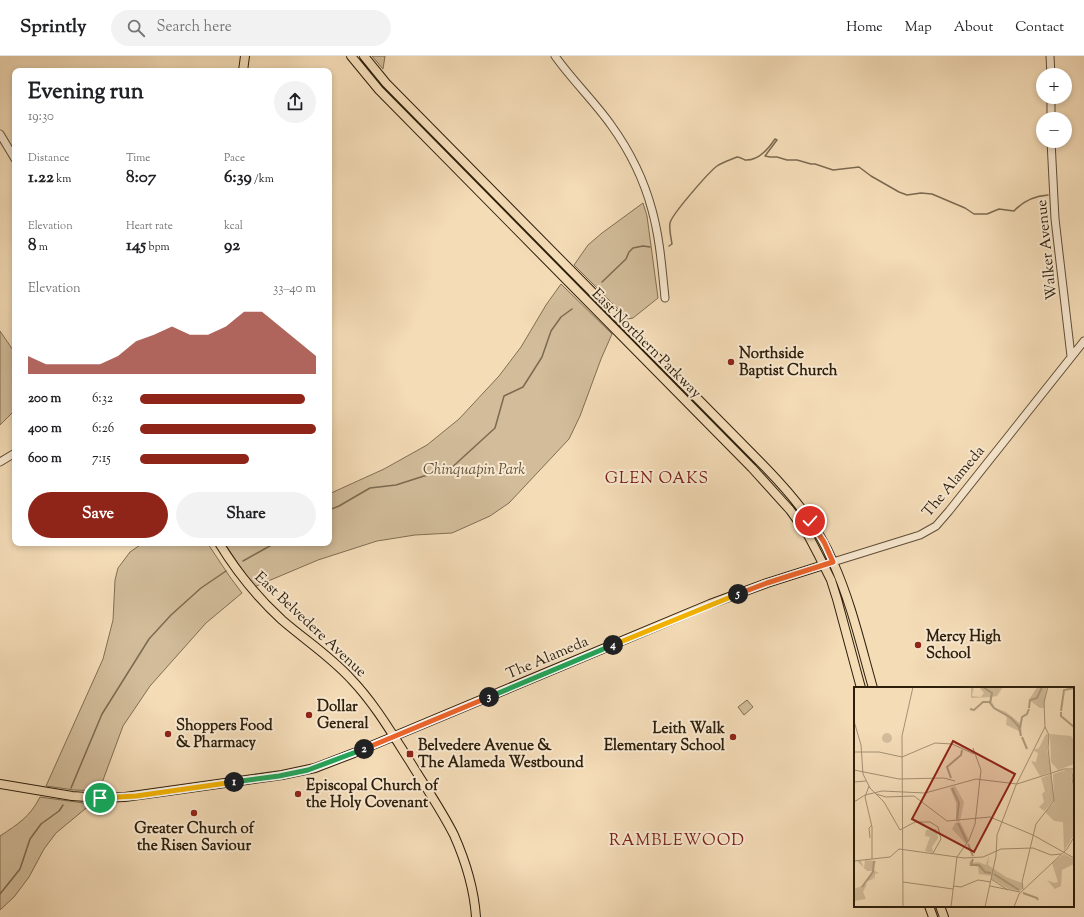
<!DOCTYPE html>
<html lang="en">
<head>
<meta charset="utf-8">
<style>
	body { margin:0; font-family:"Sorts Mill Goudy",serif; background:#f2f2f2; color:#202124; height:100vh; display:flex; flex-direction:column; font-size:15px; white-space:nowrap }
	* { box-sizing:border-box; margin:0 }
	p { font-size:13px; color:#757577 }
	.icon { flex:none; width:22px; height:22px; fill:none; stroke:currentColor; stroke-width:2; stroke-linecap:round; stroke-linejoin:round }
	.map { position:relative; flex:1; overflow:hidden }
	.side { position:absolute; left:12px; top:12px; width:320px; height:478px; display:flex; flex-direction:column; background:#fff; border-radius:8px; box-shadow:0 2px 6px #0003 }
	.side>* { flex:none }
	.controls { position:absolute; left:1036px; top:12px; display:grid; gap:8px }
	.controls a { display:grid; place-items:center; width:36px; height:36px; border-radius:50%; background:#fff; box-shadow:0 2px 6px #0003; font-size:20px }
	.pin { position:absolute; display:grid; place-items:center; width:34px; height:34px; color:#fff; margin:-17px; border:2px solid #fff; border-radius:50%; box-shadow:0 1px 4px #0007 }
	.km { position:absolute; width:20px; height:20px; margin:-10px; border-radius:50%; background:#222; color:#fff; font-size:11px; line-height:20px; text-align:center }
	.round { display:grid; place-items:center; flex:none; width:42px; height:42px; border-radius:21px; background:#f2f2f2 }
	.summary { display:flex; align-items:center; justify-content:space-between; height:68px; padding:0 16px }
	h1 { font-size:22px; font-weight:700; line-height:30px }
	.figures { display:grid; grid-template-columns:repeat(3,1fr); gap:6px; height:68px; padding:4px 16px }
	.figures div { display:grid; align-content:center }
	.figures b { font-size:17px; font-weight:700 }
	.figures small { font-size:11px; font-weight:400 }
	.figures p { font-size:11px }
	.chart { height:112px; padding:8px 16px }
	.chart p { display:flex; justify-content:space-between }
	.chart svg { width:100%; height:72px; margin-top:4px; fill:#8f2418; opacity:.7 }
	.action { display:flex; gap:8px; margin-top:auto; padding:8px 16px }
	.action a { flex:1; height:46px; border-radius:24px; background:#8f2418; color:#fff; font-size:16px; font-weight:700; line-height:46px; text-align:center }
	.action a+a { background:#f2f2f2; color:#202124 }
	ul { padding:0 16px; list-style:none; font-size:13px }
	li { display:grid; grid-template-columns:64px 48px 1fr; align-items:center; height:30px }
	li i { height:10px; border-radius:5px; background:#8f2418 }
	header { display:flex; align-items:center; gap:24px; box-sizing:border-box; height:56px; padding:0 20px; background:#fff; border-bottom:1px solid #e0e0e0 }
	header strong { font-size:19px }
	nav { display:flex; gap:22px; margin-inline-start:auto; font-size:14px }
	.search { width:280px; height:36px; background:#f2f2f2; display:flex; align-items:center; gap:10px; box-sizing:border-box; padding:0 14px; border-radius:22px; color:#757577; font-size:15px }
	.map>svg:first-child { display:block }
	.green { fill:#d2bc9a; stroke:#806e53 }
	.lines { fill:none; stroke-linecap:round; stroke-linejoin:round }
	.stream { stroke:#7c6a50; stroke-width:1.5 }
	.minor-casing { stroke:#5f4e37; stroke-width:9 }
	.major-casing { stroke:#2d1f0c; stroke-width:10 }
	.minor { stroke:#f8e8d0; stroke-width:7 }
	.major { stroke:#f4dcb7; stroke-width:8 }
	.split-1-casing { stroke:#fff; stroke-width:8 }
	.split-2-casing { stroke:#fff; stroke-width:8 }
	.split-3-casing { stroke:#fff; stroke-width:8 }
	.split-4-casing { stroke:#fff; stroke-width:8 }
	.split-5-casing { stroke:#fff; stroke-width:8 }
	.split-6-casing { stroke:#fff; stroke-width:8 }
	.split-1 { stroke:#f5b400; stroke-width:5 }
	.split-2 { stroke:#22a559; stroke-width:5 }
	.split-3 { stroke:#f0652b; stroke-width:5 }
	.split-4 { stroke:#22a559; stroke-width:5 }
	.split-5 { stroke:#f5b400; stroke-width:5 }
	.split-6 { stroke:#f0652b; stroke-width:5 }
	.poi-dot { fill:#8f2418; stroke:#f8e8d0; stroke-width:1.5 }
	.labels { text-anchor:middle; stroke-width:4; stroke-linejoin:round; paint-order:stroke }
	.street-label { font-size:15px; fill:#2d1f0c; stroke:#f8e8d0 }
	.poi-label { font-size:15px; font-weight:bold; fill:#2d1f0c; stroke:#f8e8d0; text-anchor:start }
	.park-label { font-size:15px; font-style:italic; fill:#5f4e37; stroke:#f8e8d0 }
	.neighbourhood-label { font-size:16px; letter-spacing:1px; fill:#7a1f14; stroke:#f8e8d0 }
	.inset-river { fill:none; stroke:#b09c7d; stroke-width:2 }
	.inset-road { fill:none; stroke:#a49073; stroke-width:1 }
	.view { fill:#8f2418; fill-opacity:0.15; stroke:#8f2418; stroke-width:2 }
	.inset-edge { fill:none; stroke:#2d1f0c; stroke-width:2 }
</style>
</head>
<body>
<header>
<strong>Sprintly</strong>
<div class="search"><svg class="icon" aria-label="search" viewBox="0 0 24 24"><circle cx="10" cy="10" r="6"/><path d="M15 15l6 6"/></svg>Search here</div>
<nav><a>Home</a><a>Map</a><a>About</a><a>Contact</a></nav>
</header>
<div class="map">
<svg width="1084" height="861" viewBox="0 0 1084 861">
	<rect width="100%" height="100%" fill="#f4dcb7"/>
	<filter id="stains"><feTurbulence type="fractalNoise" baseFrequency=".005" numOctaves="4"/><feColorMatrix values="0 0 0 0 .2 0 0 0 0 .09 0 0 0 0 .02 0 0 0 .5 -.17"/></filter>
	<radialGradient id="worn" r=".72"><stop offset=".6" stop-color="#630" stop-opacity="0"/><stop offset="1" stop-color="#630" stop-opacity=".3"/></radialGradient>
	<!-- green -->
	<path class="green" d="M372,0H385L383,13Z
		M643,147L647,160L658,242L633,262L628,263L574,209L588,189L602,177Z
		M561,228L612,278L601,303L580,360L569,383L509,447L490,460L452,477L415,479L377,485L318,504L254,531L225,488L228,487H329V438L384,413L427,389L459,363L499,320L521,291L546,249Z
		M0,275L15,297V354L0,369Z
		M143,487L208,488L230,521L242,537L206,567L150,630L123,670L99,735L74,734L46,730L103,603L113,564L115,524L118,512L130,496Z
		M747,644L753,651L744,659L738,651Z
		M40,741L91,748L56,777L44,793L29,821L14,841L0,854V780C18,768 30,761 40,741Z"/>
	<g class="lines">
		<!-- stream -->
		<path class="stream" d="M669,190L672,188C671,182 669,173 670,167C672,158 709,116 717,110C723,106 730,104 737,101C741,101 742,103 745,104C759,105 769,92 775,83L777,84L765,100L770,101H777L787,104H797L811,108H815L833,114L859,111L871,120L899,136L907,139L921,137L932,138L965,152L974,158H987L999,153L1014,155C1023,145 1034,140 1048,139
			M602,226L626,203L629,196L633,192L643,190L650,191
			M329,454L339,450L370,432L396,429L424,420L448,415L495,372L504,340L523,331L542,301L551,275L561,261L572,253
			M243,505L275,487
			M71,732L102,658L149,583L171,559L201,532L226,515
			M0,838L20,813L30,783L41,768L59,755L63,749"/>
		<defs>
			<path id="minor" d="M555,0C572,24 594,45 611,69C629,94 644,124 652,154C660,183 662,213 665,242
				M1050,0L1051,19
				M1051,41V63
				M0,78L15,103
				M1051,85L1055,163L1071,300
				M0,406L15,397
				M833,506L920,479L936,470L949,455L1084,285"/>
			<path id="major" d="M351,0L379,34L752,412L790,454L808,479L819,500L831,524L837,543L861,632
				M364,0L386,27L766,412C793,440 818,470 833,506C851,546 861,590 873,632
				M243,15L245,0
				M219,487C236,515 257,541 282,564C305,584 330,600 351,623C374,647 391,676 409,704C424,729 441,753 454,779C466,806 474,832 476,861
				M0,728L72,740L101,742L125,741L282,719L315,712L354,697L710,548L767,527L833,506
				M929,850L933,861
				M940,850L944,861"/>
		</defs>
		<!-- minor casing -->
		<use href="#minor" class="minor-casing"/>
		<!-- major casing -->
		<use href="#major" class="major-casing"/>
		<!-- minor -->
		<use href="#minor" class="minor"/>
		<!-- major -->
		<use href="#major" class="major"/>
	</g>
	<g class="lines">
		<defs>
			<path id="split-1" d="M100,742L136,740L234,726"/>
			<path id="split-2" d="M234,726L279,720L308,714L364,693"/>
			<path id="split-3" d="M364,693L489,641"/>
			<path id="split-4" d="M489,641L613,589"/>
			<path id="split-5" d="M613,589L738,538"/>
			<path id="split-6" d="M738,538L767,527L833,506L824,486L810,465"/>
		</defs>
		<!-- split-1 casing -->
		<use href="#split-1" class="split-1-casing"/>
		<!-- split-2 casing -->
		<use href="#split-2" class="split-2-casing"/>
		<!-- split-3 casing -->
		<use href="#split-3" class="split-3-casing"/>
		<!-- split-4 casing -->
		<use href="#split-4" class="split-4-casing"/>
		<!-- split-5 casing -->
		<use href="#split-5" class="split-5-casing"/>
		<!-- split-6 casing -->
		<use href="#split-6" class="split-6-casing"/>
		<!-- split-1 -->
		<use href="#split-1" class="split-1"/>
		<!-- split-2 -->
		<use href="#split-2" class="split-2"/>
		<!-- split-3 -->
		<use href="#split-3" class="split-3"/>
		<!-- split-4 -->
		<use href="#split-4" class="split-4"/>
		<!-- split-5 -->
		<use href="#split-5" class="split-5"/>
		<!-- split-6 -->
		<use href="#split-6" class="split-6"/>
	</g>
	<!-- markers -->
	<g class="poi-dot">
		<circle cx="731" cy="306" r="4"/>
		<circle cx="918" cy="589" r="4"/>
		<circle cx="309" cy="659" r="4"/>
		<circle cx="168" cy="678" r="4"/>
		<circle cx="733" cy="681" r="4"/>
		<rect x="406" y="694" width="8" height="8" rx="2"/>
		<circle cx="298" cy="738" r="4"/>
		<circle cx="194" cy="757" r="4"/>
	</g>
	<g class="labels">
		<!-- street labels -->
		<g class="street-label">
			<text transform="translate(1046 194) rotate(-96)" y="5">Walker Avenue</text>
			<text transform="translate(647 287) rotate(45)" y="5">East Northern Parkway</text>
			<text transform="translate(953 425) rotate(-50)" y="5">The Alameda</text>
			<text transform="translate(311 568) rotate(43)" y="5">East Belvedere Avenue</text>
			<text transform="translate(547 601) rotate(-23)" y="5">The Alameda</text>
		</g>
		<!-- poi labels -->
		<g class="poi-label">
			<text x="739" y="302">Northside<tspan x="739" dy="17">Baptist Church</tspan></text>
			<text x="926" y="585">Mercy High<tspan x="926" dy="17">School</tspan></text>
			<text x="317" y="655">Dollar<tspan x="317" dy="17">General</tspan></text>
			<text x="176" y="674">Shoppers Food<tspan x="176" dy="17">&amp; Pharmacy</tspan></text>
			<text x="725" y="677" text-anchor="end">Leith Walk<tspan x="725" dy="17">Elementary School</tspan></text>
			<text x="418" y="694">Belvedere Avenue &amp;<tspan x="418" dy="17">The Alameda Westbound</tspan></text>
			<text x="306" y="734">Episcopal Church of<tspan x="306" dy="17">the Holy Covenant</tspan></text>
			<text x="194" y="777" text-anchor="middle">Greater Church of<tspan x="194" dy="17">the Risen Saviour</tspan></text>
		</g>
		<!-- park labels -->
		<g class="park-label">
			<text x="474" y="418">Chinquapin Park</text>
		</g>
		<!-- neighbourhood labels -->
		<g class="neighbourhood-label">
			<text x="657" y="427">GLEN OAKS</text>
			<text x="677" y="789">RAMBLEWOOD</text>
		</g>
	</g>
	<!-- overview -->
	<g transform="translate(854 631)">
		<rect width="220" height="220" fill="#f4dcb7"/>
		<path d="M117,0H120L118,9L127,10L130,6L125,0H149L143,9L138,10V15L141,21L152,25L167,37L168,49L167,45L152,38L153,28L139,20L137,16L138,10L117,11ZM183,0H193L190,21H186L175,13ZM28 51a5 5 0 1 1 10 0a5 5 0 1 1-10 0ZM192,47H195L193,62L197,85L186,89L177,74L182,75L184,66L179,63L185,61ZM196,47L217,49L220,53V77L204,83L197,75ZM212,83H219L217,91L220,106V148L210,164L209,135L200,134L191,125L200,116L199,87ZM197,87L200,114L190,124L185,120L190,115L188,107L191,104L187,91ZM101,99L110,115L106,134L102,135V116L96,101ZM106,135L115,153L112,157L98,142L101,136ZM82,142L84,151L78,160L79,166L71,164L76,150L71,149L72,143ZM210,167L220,172V177L208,183L207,199L201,202L193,193L200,196L204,195L198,176ZM135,168L134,178L152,190L168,196L169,202L166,204L155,202L138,192V189L125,187L124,180L115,177L117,172L118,176L124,175L132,178ZM11,173L22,174L19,183L25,186L21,187V194L20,189L19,192L11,195L18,184H13L3,174H7L10,181ZM13,197L9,205L12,212L0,214V202Z" fill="#d2bc9a"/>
		<path class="inset-river" d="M129,0L138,6L136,16L140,21L157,31L165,40L167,49M175,21L176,13L183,11L188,0M116,22L120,23L129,15H136M207,24L210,3L220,1M207,25V29L220,40M166,41L168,30L173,27L175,22M168,50L173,62M97,91L93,80L107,68L108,63M98,101L105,116L103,132M104,136L113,155M114,157L119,169M119,172L117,178H125L131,185L137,186M140,187L165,203M8,200L19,185L20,174M169,206L183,211L184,213"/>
		<path class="inset-road" d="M0,34L7,58L9,87L16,101L30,115L46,143L61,135H76L84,140L87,152L79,166M119,61L127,83L126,92M0,65H25L48,70L81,56L98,57L120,67M220,82L218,91L220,103M0,83L45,92L90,91L101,94M0,95L12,94M15,99L11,110L18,140V172M22,107L32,110L60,109M60,109L93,134L136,130L179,148L220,171M0,115L11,108L28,104L71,106L122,92L163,97L210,82H220M16,151L15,141L18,138M0,174L36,170L45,162L110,171L129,170L147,162L179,161L197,168L207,167M137,192L154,203M49,195L99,202M99,199L107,200L124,193L137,195M136,199L166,205M169,202L168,195L182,137L200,114L194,61L195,48L191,40M30,220H62M49,220L48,49L59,0M97,220L103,170L115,153L121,137L126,92M125,220H147M131,220L142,169L143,148L162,98L191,40L190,15L194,0M160,220L165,207L213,162L220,150"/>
		<path class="view" d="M99,54L161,87L120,165L58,132Z"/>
		<rect width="220" height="220" class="inset-edge"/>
	</g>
	<rect width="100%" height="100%" filter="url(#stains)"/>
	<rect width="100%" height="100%" fill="url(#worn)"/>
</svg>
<div class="controls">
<a>+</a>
<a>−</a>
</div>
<div class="pin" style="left:100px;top:742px;background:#1e9e55"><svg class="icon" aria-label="arrive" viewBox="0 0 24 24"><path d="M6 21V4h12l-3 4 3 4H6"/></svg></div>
<div class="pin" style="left:810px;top:465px;background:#d93025"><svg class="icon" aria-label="check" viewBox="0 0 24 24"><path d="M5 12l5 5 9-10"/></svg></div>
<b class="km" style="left:234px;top:726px">1</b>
<b class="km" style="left:364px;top:693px">2</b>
<b class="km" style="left:489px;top:641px">3</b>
<b class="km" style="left:613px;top:589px">4</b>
<b class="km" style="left:738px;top:538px">5</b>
<section class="side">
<div class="summary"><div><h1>Evening run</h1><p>19:30</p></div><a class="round"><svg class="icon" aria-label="share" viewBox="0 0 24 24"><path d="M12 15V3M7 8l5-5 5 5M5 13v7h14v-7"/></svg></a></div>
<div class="figures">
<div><p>Distance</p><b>1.22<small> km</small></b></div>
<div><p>Time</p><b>8:07</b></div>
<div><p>Pace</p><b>6:39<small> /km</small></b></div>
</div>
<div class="figures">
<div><p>Elevation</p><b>8<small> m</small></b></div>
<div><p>Heart rate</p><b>145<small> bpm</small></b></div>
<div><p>kcal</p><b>92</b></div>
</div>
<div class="chart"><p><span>Elevation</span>33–40 m</p>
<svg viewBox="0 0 160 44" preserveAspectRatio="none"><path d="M0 44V33L10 38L20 38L30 38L40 38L50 33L60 24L70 20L80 15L90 20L100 20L110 15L120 6L130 6L140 15L150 24L160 33V44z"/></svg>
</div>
<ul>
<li><b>200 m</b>6:32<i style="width:94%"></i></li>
<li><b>400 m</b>6:26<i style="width:100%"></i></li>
<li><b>600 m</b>7:15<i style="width:62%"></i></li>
</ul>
<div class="action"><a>Save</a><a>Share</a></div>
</section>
</div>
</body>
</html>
